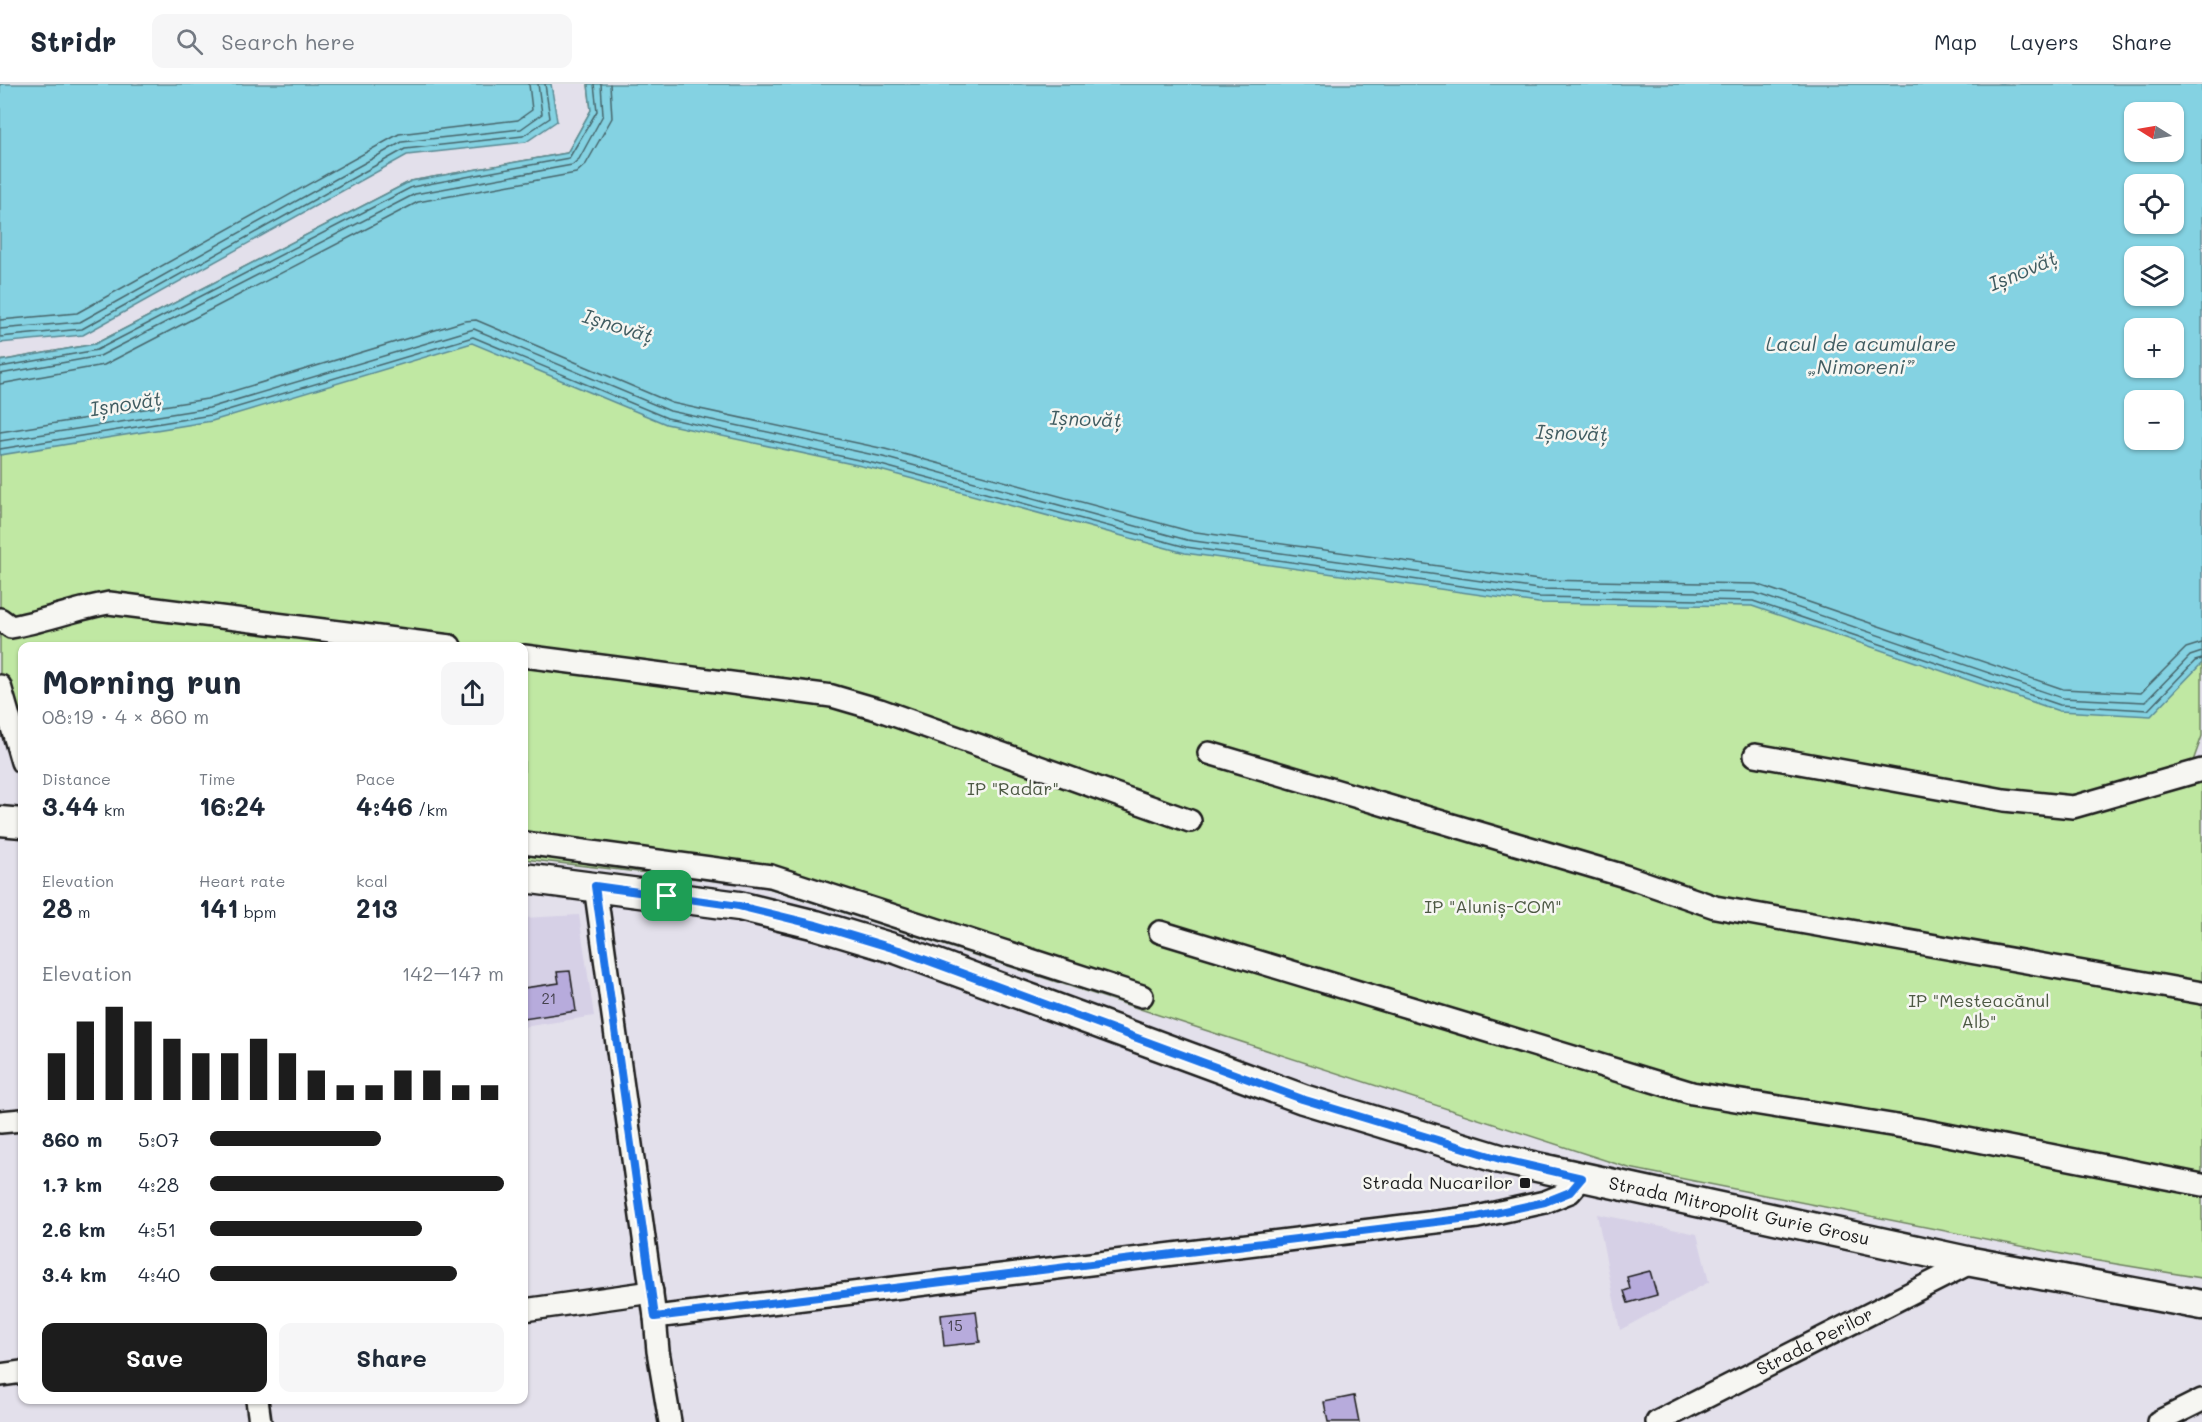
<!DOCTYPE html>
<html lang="en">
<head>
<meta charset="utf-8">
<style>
	body { margin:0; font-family:Mali,sans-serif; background:#f6f6f7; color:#1f2937; height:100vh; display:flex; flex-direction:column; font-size:22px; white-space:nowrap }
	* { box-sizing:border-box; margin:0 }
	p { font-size:20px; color:#747a83 }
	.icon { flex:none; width:33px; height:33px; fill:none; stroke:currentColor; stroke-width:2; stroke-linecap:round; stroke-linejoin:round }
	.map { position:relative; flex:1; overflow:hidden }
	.sheet { position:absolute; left:18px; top:558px; width:510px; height:762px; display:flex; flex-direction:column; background:#fff; border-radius:12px; box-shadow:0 2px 4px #0004 }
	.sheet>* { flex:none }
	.needle { width:39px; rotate:281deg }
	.fabs { position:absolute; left:2124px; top:18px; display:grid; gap:12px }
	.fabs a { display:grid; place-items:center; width:60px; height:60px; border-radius:12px; background:#fff; box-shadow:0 2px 4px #0004; font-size:30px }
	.pin { position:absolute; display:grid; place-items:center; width:51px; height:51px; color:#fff; margin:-26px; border-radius:12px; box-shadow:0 3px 9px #0006 }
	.round { display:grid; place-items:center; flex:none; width:63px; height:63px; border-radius:12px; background:#f6f6f7 }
	.head { display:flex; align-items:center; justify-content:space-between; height:102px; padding:0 24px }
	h1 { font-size:33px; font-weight:800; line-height:45px }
	.figures { display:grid; grid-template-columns:repeat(3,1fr); gap:9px; height:102px; padding:6px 24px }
	.figures div { display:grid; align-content:center }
	.figures b { font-size:26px; font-weight:800 }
	.figures small { font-size:16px; font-weight:400 }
	.figures p { font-size:16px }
	.chart { height:168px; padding:12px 24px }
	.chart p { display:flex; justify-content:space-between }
	.chart svg { width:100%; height:108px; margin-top:6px; stroke:#1c1c1c; stroke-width:6 }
	.action { display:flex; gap:12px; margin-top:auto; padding:12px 24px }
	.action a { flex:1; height:69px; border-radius:12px; background:#1c1c1c; color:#fff; font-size:24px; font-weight:800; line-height:69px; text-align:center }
	.action a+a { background:#f6f6f7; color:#1f2937 }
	ul { padding:0 24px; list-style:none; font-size:20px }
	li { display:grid; grid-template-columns:96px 72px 1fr; align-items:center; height:45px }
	li i { height:15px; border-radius:8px; background:#1c1c1c }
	header { display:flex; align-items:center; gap:36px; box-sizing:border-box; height:84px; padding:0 30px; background:#fff; border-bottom:2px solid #e0e1e3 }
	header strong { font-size:28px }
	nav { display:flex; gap:33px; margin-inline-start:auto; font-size:21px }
	.search { width:420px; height:54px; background:#f6f6f7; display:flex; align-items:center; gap:15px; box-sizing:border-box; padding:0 21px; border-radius:12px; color:#747a83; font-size:22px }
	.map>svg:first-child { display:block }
	.built { fill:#d6d0e6 }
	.green { fill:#c0e8a3; stroke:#6e8260; stroke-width:1.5 }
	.water { fill:#84d2e2; stroke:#5a8993; stroke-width:1.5; fill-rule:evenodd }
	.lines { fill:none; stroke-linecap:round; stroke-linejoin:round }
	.shore { stroke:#46656b; stroke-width:1.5 }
	.building { fill:#b7abdc; stroke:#1c1c1c; stroke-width:1.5 }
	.minor-casing { stroke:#1c1c1c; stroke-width:26 }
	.secondary-casing { stroke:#1c1c1c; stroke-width:33 }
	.minor { stroke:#f6f6f2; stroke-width:21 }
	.secondary { stroke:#f6f6f2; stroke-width:28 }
	.route-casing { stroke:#fff; stroke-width:12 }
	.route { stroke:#1a73e8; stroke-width:8 }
	.poi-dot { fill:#1c1c1c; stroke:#f6f6f2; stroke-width:2 }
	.labels { text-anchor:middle; stroke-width:5; stroke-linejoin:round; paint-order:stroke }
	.number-label { font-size:15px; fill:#43404c }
	.park-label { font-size:18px; fill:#4d5944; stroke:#f6f6f2 }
	.poi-label { font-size:18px; fill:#1c1c1c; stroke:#f6f6f2; text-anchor:end }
	.street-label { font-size:18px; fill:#1c1c1c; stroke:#f6f6f2 }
	.water-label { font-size:20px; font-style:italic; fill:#405c61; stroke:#f6f6f2 }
</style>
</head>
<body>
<header>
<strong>Stridr</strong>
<div class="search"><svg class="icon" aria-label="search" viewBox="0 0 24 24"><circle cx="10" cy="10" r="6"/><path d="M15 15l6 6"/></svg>Search here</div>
<nav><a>Map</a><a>Layers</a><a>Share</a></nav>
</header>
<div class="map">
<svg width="2202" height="1338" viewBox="0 0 2202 1338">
	<rect width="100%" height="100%" fill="#e3e0eb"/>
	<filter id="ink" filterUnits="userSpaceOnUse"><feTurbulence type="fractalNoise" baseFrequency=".0167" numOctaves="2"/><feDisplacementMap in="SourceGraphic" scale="12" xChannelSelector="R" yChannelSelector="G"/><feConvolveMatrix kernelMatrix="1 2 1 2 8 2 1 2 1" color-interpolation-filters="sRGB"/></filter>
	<g filter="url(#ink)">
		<!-- built -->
		<path class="built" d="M579,831L594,932L524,943V834Z
			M1597,1130L1697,1150L1709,1198L1620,1246Z"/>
		<!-- green -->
		<path class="green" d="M588,0L2202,554V652L2193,677L2202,675V1194L2086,1175L1629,1084L762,802L524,775V562H22V691L0,631V277L95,260L411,97L567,69L591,26Z"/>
		<!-- water -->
		<path class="water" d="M0,0H551L557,37L526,58L407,71L83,251L0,259Z
			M588,0H2202V579L2151,632L2059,627L1752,522L1538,519L1185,469L880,386L666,340L472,259L212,337L0,371V277L95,260L411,97L567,69L591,26ZM2134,28H2174V68H2134ZM2134,100H2174V140H2134ZM2134,172H2174V212H2134ZM2134,244H2174V284H2134ZM2134,316H2174V356H2134Z"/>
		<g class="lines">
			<!-- shore -->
			<path class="shore" d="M0,236L77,229L399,50L518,36L532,26L529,0
				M0,245L80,238L402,58L521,45L542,30L538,0
				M0,253L82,245L405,65L523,52L550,34L545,0
				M0,283L97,266L412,103L569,74L597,27L594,0
				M0,290L100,272L415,110L572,81L579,75L603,31L601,0
				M0,300L104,281L418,118L576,89L586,80L612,34L610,0
				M0,348L207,315L465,237L476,236L672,319L885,365L1189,447L1539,496L1756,500L2063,605L2141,609L2186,564L2202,559
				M0,357L209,324L474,245L670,327L883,373L1187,456L1538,505L1755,509L2062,614L2145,618L2190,572L2202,568
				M0,365L211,331L473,253L667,334L881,381L1186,463L1538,513L1753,517L2060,621L2148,626L2195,577L2202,575"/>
		</g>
		<!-- building -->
		<path class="building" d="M570,887L576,927L524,935V904L559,899L557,888Z
			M1650,1187L1657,1211L1628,1219L1624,1207L1630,1205L1627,1193Z
			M976,1227L980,1258L944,1262L941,1231Z
			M1354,1312L1359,1338H1328L1324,1318Z"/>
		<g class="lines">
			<defs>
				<g id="minor">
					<path d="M0,535L11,543C44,537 75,525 109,519L450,562"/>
					<path d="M524,572L832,612L880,626L1190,737"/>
					<path d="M0,602L22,678"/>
					<path d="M1209,669L1628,793L1715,823L2202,909"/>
					<path d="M1755,671L2004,716L2073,723L2202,686"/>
					<path d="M524,759L771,792L1142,912"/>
					<path d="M595,802L655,1233L658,1267L670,1338"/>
					<path d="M1160,848L1692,1009L1922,1046L2202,1101"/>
					<path d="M0,1038L22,1036"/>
					<path d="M524,1226L652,1208"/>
					<path d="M655,1233L1477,1133L1545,1118L1570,1108L1582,1094"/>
					<path d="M0,1291L22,1288"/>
					<path d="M257,1316L260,1338"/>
					<path id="s1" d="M1657,1338L1972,1178"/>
					<path d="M2158,1338L2202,1316"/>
				</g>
				<g id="secondary">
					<path d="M0,737L22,739"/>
					<path id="s2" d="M524,794L739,822L816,841L899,866L1303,1015L1500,1075L1972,1178L2202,1221"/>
				</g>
			</defs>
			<!-- minor casing -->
			<use href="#minor" class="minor-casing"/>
			<!-- secondary casing -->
			<use href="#secondary" class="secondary-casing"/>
			<!-- minor -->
			<use href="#minor" class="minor"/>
			<!-- secondary -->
			<use href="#secondary" class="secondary"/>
		</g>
	</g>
	<g class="lines" filter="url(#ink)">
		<defs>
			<path id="route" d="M595,802L739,822L816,841L899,866L1302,1015L1500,1075L1582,1094L1570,1108L1545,1118L1477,1133L655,1233Z"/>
		</defs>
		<!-- route casing -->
		<use href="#route" class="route-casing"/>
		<!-- route -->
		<use href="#route" class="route"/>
	</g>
	<!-- markers -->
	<rect class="poi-dot" x="1519" y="1093" width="12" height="12" rx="3"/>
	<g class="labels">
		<!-- number labels -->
		<g class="number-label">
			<text x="549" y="920">21</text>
			<text x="955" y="1247">15</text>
		</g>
		<!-- park labels -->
		<g class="park-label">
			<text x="1013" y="711">IP "Radar"</text>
			<text x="1493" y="829">IP "Aluniș-COM"</text>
			<text x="1979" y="923">IP "Mesteacănul<tspan x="1979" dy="21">Alb"</tspan></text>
		</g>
		<!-- poi labels -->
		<g class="poi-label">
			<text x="1513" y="1105">Strada Nucarilor</text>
		</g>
		<!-- street labels -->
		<g class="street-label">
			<text dy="6" stroke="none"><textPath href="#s2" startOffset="1264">Strada Mitropolit Gurie Grosu</textPath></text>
			<text dy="6" stroke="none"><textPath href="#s1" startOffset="177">Strada Perilor</textPath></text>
		</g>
		<!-- water labels -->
		<g class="water-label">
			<text transform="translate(2023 187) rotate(-23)" y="7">Ișnovăț</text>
			<text transform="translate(618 242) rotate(17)" y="7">Ișnovăț</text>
			<text x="1861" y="267">Lacul de acumulare<tspan x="1861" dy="23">„Nimoreni”</tspan></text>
			<text transform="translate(126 320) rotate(-9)" y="7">Ișnovăț</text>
			<text transform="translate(1086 335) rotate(2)" y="7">Ișnovăț</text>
			<text transform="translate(1572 349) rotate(2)" y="7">Ișnovăț</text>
		</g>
	</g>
</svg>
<div class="fabs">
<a><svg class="needle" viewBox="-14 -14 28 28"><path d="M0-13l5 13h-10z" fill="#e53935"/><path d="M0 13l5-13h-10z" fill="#747a83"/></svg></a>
<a><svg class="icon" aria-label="locate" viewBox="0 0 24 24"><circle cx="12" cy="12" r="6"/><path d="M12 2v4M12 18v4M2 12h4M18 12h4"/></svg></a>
<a><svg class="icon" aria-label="layers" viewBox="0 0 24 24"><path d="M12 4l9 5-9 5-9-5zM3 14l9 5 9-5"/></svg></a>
<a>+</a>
<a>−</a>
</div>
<div class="pin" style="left:667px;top:812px;background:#1e9e55"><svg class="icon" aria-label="arrive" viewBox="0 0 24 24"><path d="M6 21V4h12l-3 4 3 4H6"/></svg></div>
<section class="sheet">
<div class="head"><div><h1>Morning run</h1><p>08:19 · 4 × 860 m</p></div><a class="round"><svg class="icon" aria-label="share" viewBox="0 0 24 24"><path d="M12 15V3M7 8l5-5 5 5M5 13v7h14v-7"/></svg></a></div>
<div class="figures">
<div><p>Distance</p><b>3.44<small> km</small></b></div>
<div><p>Time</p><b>16:24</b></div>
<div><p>Pace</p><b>4:46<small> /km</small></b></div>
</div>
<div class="figures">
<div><p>Elevation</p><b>28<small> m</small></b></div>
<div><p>Heart rate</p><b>141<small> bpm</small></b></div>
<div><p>kcal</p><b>213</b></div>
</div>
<div class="chart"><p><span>Elevation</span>142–147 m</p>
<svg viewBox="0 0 160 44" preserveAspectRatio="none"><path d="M5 44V25M15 44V12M25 44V6M35 44V12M45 44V19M55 44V25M65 44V25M75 44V19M85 44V25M95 44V32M105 44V38M115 44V38M125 44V32M135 44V32M145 44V38M155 44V38"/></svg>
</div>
<ul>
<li><b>860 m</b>5:07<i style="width:58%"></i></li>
<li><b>1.7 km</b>4:28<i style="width:100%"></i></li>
<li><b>2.6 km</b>4:51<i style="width:72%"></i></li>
<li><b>3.4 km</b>4:40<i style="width:84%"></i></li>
</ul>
<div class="action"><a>Save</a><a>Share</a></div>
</section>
</div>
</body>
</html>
